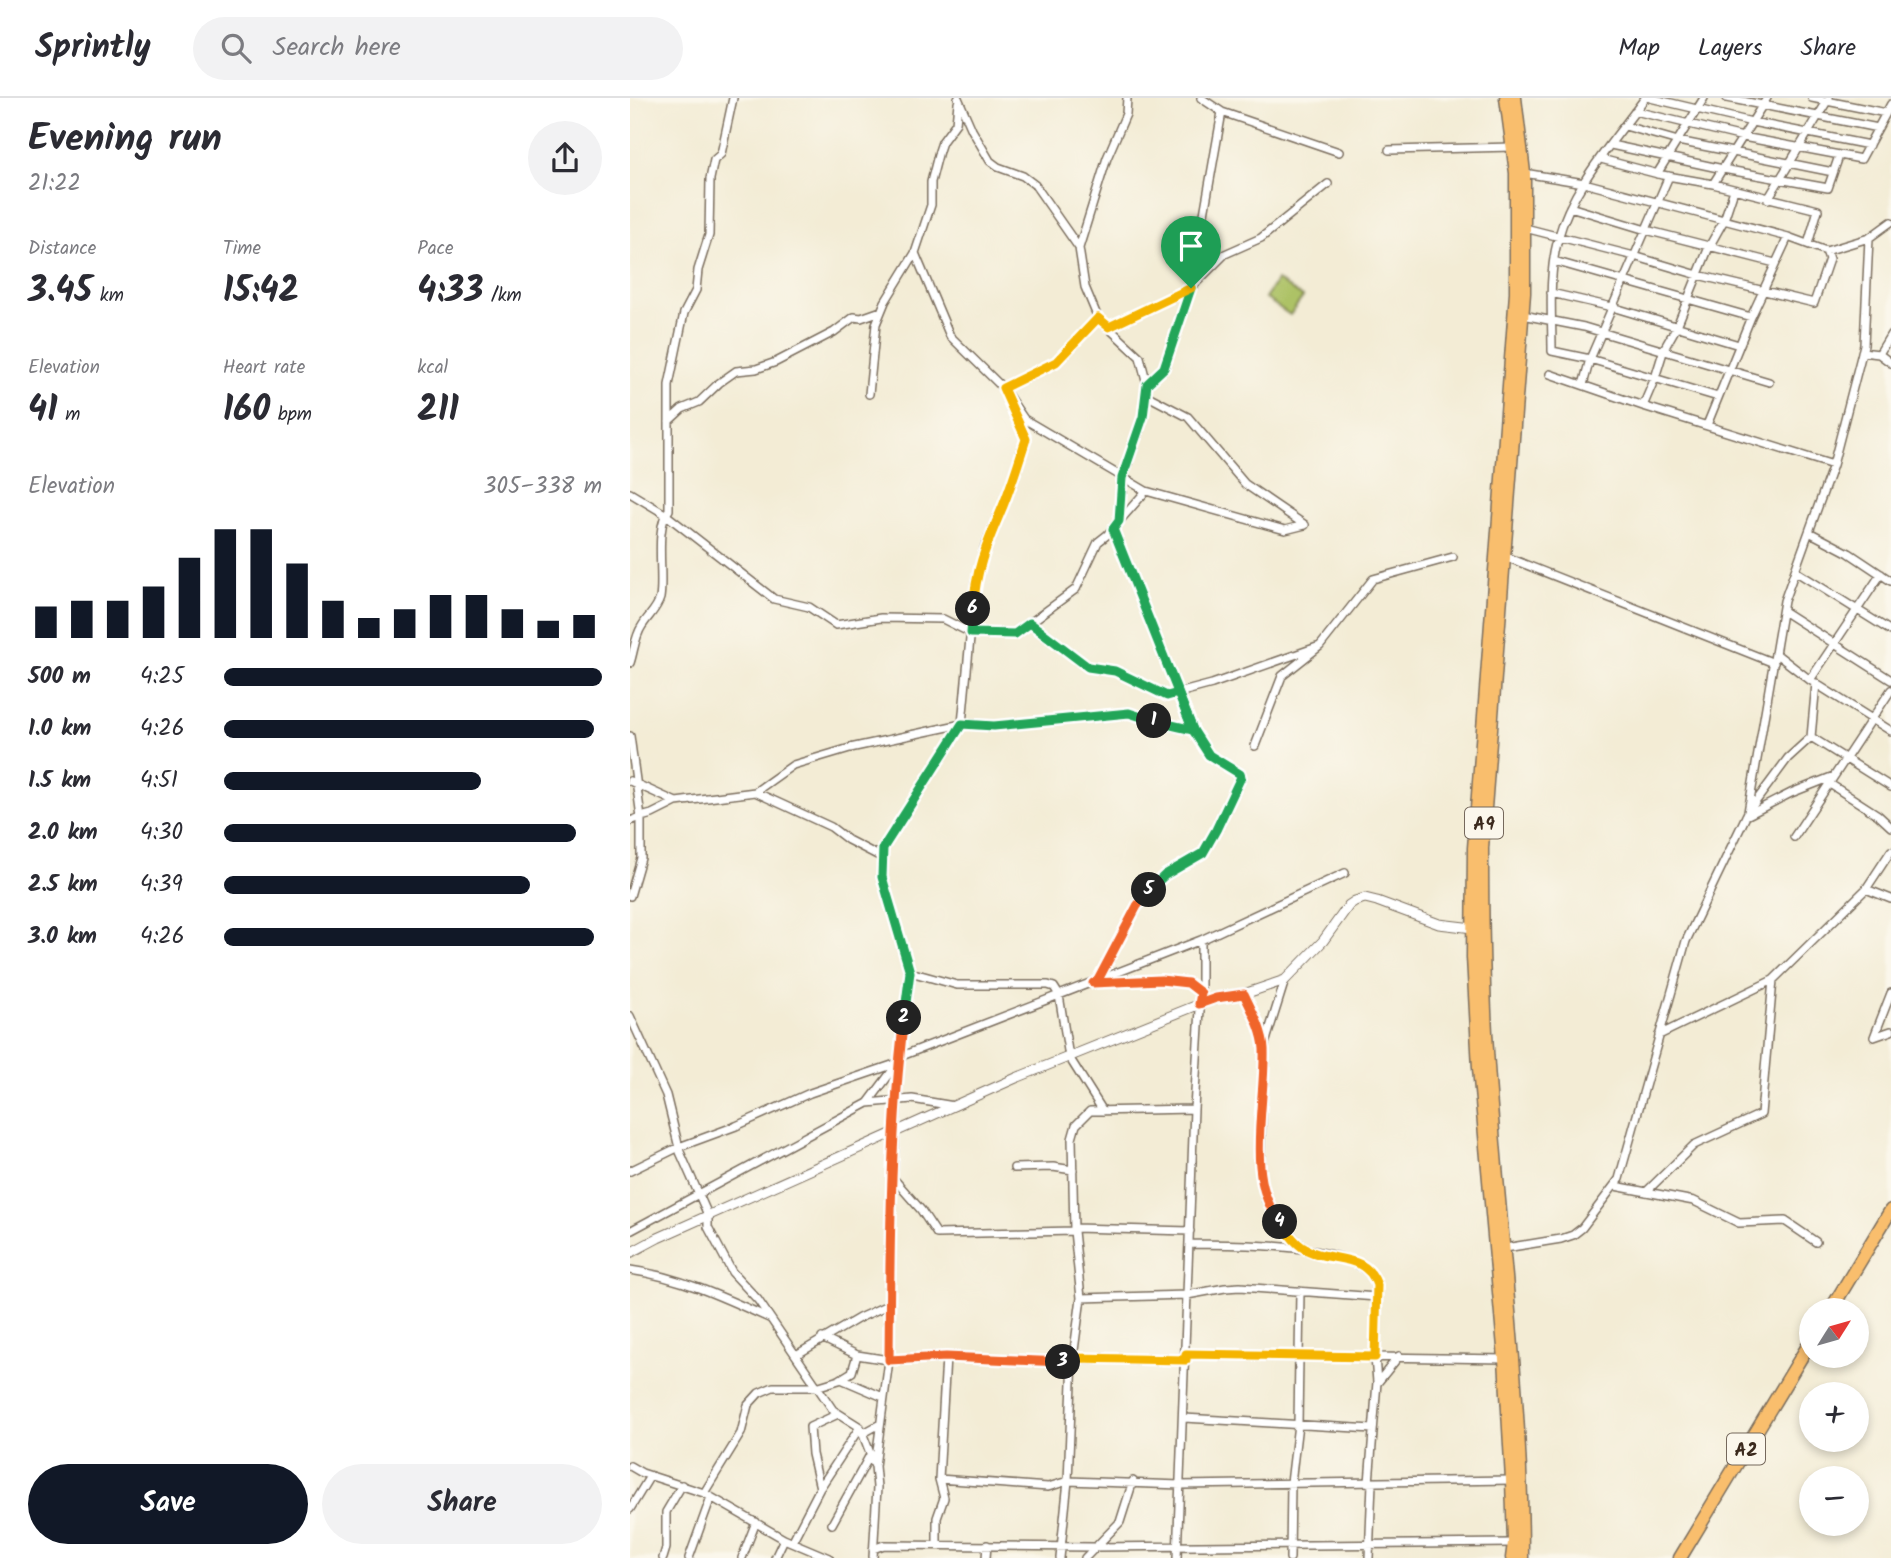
<!DOCTYPE html>
<html lang="en">
<head>
<meta charset="utf-8">
<style>
	body { margin:0; font-family:Kalam,sans-serif; background:#f2f2f3; color:#2b2b33; height:100vh; display:flex; flex-direction:column; font-size:26px; white-space:nowrap }
	* { box-sizing:border-box; margin:0 }
	p { font-size:23px; color:#7c7c81 }
	.icon { flex:none; width:38px; height:38px; fill:none; stroke:currentColor; stroke-width:2; stroke-linecap:round; stroke-linejoin:round }
	.map { position:relative; flex:1; overflow:hidden }
	.details { display:flex; flex-direction:column; background:#fff; width:630px }
	.details>* { flex:none }
	.needle { width:46px; rotate:53deg }
	.tools { position:absolute; left:1169px; top:1200px; display:grid; gap:14px }
	.tools a { display:grid; place-items:center; width:70px; height:70px; border-radius:50%; background:#fff; box-shadow:0 4px 10px #0003; font-size:35px }
	.pin { position:absolute; display:grid; place-items:center; width:60px; height:60px; color:#fff; margin:-72px -30px; border-radius:50% 50% 50% 0; rotate:-45deg; box-shadow:0 0 7px #0007 }
	.pin .icon { rotate:45deg }
	.km { position:absolute; width:35px; height:35px; margin:-18px; border-radius:50%; background:#222; color:#fff; font-size:19px; line-height:35px; text-align:center }
	.round { display:grid; place-items:center; flex:none; width:74px; height:74px; border-radius:37px; background:#f2f2f3 }
	.overview { display:flex; align-items:center; justify-content:space-between; height:119px; padding:0 28px }
	h1 { font-size:38px; font-weight:700; line-height:52px }
	.stats { display:grid; grid-template-columns:repeat(3,1fr); gap:10px; height:119px; padding:7px 28px }
	.stats div { display:grid; align-content:center }
	.stats b { font-size:35px; font-weight:700 }
	.stats small { font-size:19px; font-weight:400 }
	.stats p { font-size:19px }
	.chart { height:196px; padding:14px 28px }
	.chart p { display:flex; justify-content:space-between }
	.chart svg { width:100%; height:126px; margin-top:7px; stroke:#111827; stroke-width:6 }
	.button { display:flex; gap:14px; margin-top:auto; padding:14px 28px }
	.button a { flex:1; height:80px; border-radius:42px; background:#111827; color:#fff; font-size:28px; font-weight:700; line-height:80px; text-align:center }
	.button a+a { background:#f2f2f3; color:#2b2b33 }
	ul { padding:0 28px; list-style:none; font-size:23px }
	li { display:grid; grid-template-columns:112px 84px 1fr; align-items:center; height:52px }
	li i { height:18px; border-radius:9px; background:#111827 }
	header { display:flex; align-items:center; gap:42px; box-sizing:border-box; height:98px; padding:0 35px; background:#fff; border-bottom:2px solid #e1e1e2 }
	header strong { font-size:33px }
	nav { display:flex; gap:38px; margin-inline-start:auto; font-size:24px }
	.search { width:490px; height:63px; background:#f2f2f3; display:flex; align-items:center; gap:18px; box-sizing:border-box; padding:0 24px; border-radius:38px; color:#7c7c81; font-size:26px }
	main { display:flex; flex:1; min-height:0 }
	.map>svg:first-child { display:block }
	.green { fill:#adc266; stroke:#747642; stroke-width:2 }
	.lines { fill:none; stroke-linecap:round; stroke-linejoin:round }
	.minor-casing { stroke:#7b6e5e; stroke-width:10 }
	.tertiary-casing { stroke:#7b6e5e; stroke-width:11 }
	.trunk-casing { stroke:#7b6e5e; stroke-width:15 }
	.minor { stroke:#fff; stroke-width:7 }
	.tertiary { stroke:#fff; stroke-width:9 }
	.trunk { stroke:#f9be6d; stroke-width:12 }
	.split-1-casing { stroke:#fff; stroke-width:14 }
	.split-2-casing { stroke:#fff; stroke-width:14 }
	.split-3-casing { stroke:#fff; stroke-width:14 }
	.split-4-casing { stroke:#fff; stroke-width:14 }
	.split-5-casing { stroke:#fff; stroke-width:14 }
	.split-6-casing { stroke:#fff; stroke-width:14 }
	.split-7-casing { stroke:#fff; stroke-width:14 }
	.split-1 { stroke:#22a559; stroke-width:9 }
	.split-2 { stroke:#22a559; stroke-width:9 }
	.split-3 { stroke:#f0652b; stroke-width:9 }
	.split-4 { stroke:#f5b400; stroke-width:9 }
	.split-5 { stroke:#f0652b; stroke-width:9 }
	.split-6 { stroke:#22a559; stroke-width:9 }
	.split-7 { stroke:#f5b400; stroke-width:9 }
	.labels { text-anchor:middle; stroke-width:5; stroke-linejoin:round; paint-order:stroke }
	.shield { fill:#fbf7ec; stroke:#75685c; stroke-width:2 }
	.shield-label { font-size:19px; font-weight:bold; fill:#3b2a1e }
</style>
</head>
<body>
<header>
<strong>Sprintly</strong>
<div class="search"><svg class="icon" aria-label="search" viewBox="0 0 24 24"><circle cx="10" cy="10" r="6"/><path d="M15 15l6 6"/></svg>Search here</div>
<nav><a>Map</a><a>Layers</a><a>Share</a></nav>
</header>
<main>
<section class="details">
<div class="overview"><div><h1>Evening run</h1><p>21:22</p></div><a class="round"><svg class="icon" aria-label="share" viewBox="0 0 24 24"><path d="M12 15V3M7 8l5-5 5 5M5 13v7h14v-7"/></svg></a></div>
<div class="stats">
<div><p>Distance</p><b>3.45<small> km</small></b></div>
<div><p>Time</p><b>15:42</b></div>
<div><p>Pace</p><b>4:33<small> /km</small></b></div>
</div>
<div class="stats">
<div><p>Elevation</p><b>41<small> m</small></b></div>
<div><p>Heart rate</p><b>160<small> bpm</small></b></div>
<div><p>kcal</p><b>211</b></div>
</div>
<div class="chart"><p><span>Elevation</span>305–338 m</p>
<svg viewBox="0 0 160 44" preserveAspectRatio="none"><path d="M5 44V33M15 44V31M25 44V31M35 44V26M45 44V16M55 44V6M65 44V6M75 44V18M85 44V31M95 44V37M105 44V34M115 44V29M125 44V29M135 44V34M145 44V38M155 44V36"/></svg>
</div>
<ul>
<li><b>500 m</b>4:25<i style="width:100%"></i></li>
<li><b>1.0 km</b>4:26<i style="width:98%"></i></li>
<li><b>1.5 km</b>4:51<i style="width:68%"></i></li>
<li><b>2.0 km</b>4:30<i style="width:93%"></i></li>
<li><b>2.5 km</b>4:39<i style="width:81%"></i></li>
<li><b>3.0 km</b>4:26<i style="width:98%"></i></li>
</ul>
<div class="button"><a>Save</a><a>Share</a></div>
</section>
<div class="map">
<svg width="1261" height="1460" viewBox="0 0 1261 1460">
	<rect width="100%" height="100%" fill="#fbf7ec"/>
	<filter id="ink" filterUnits="userSpaceOnUse"><feTurbulence type="fractalNoise" baseFrequency=".0143" numOctaves="2"/><feDisplacementMap in="SourceGraphic" scale="14" xChannelSelector="R" yChannelSelector="G"/><feConvolveMatrix kernelMatrix="1 2 1 2 8 2 1 2 1" color-interpolation-filters="sRGB"/></filter>
	<filter id="wash" filterUnits="userSpaceOnUse"><feTurbulence type="fractalNoise" baseFrequency=".00686" numOctaves="4" result="noise"/><feDisplacementMap in="SourceGraphic" scale="28" xChannelSelector="R" yChannelSelector="G"/><feGaussianBlur stdDeviation="1.57" result="paint"/><feColorMatrix in="noise" values="0 0 0 0 0 0 0 0 0 0 0 0 0 0 0 0 0 1.4 0 .05"/><feComposite in="paint" operator="in"/></filter>
	<g filter="url(#wash)">
		<rect width="100%" height="100%" fill="#f3ecd5"/>
		<!-- green -->
		<path class="green" d="M647,182L673,199L660,217L635,200Z"/>
	</g>
	<g filter="url(#ink)">
		<g class="lines">
			<defs>
				<path id="minor" d="M328,0L342,32L360,63L368,69L393,78L405,87L449,150L455,189L468,220L510,259L517,286L513,319L493,380L489,422
					M571,0L592,14L709,54
					M1015,0C984,43 942,88 928,141C918,177 922,216 922,253L960,261L1088,299
					M1020,0L1122,24L1239,47
					M1097,0L1248,30
					M1182,0L1256,15
					M328,5L326,25L312,44L309,53L301,84V107L285,155L320,238L373,290L426,264L468,220
					M1005,13L1113,39L1231,61L1261,6
					M995,28L1048,43L1203,74
					M981,47L1093,71L1198,90L1209,58
					M759,52L883,49
					M971,61L1032,77L1083,86L1188,112L1178,146
					M894,75L954,85L1158,139L1196,153L1239,140
					M1027,76L1074,0
					M1083,86L1137,0
					M1138,101L1199,0
					M940,109L1016,132L1145,165
					M895,130L1004,158L1068,177L1184,205L1199,161L1196,153
					M449,150L477,60L496,16L497,0
					M924,163L1121,219
					M921,195L982,209L1109,247
					M893,217L954,229L1139,284
					M479,229L561,190L595,156L631,140L698,86
					M1232,254L1249,256L1261,265
					M1249,256L1261,236
					M920,276L1013,308L1203,367
					M517,286L534,270L561,190L592,14
					M953,287L960,261L1039,78
					M239,296L246,226L255,204L285,155
					M516,297L558,319L615,386L675,427
					M1013,308L1025,280L1034,251L1047,228L1079,149L1094,122L1104,92
					M39,323L52,311L69,304L89,285L106,273L126,271L146,264L204,234L224,219L231,220L251,213
					M1077,327L1121,219L1158,139
					M0,395L35,416L144,501L179,509L206,527L251,520L313,521L341,535L385,536L446,491L468,444L477,437L516,393L655,432L675,427
					M483,431L563,632
					M1179,434L1219,455L1261,483
					M874,458L1144,565
					M1165,473L1261,533
					M1153,513L1261,582
					M400,525L458,569L485,573L537,598L582,586L690,548
					M1145,555L1180,582L1261,633
					M0,565C4,553 5,538 12,528C18,518 27,511 30,500C34,478 24,428 39,412V287L54,215L66,192L68,172L79,137L80,81L84,62L91,56L103,0
					M1180,582L1251,476
					M0,638L11,719L0,723
					M1181,639L1261,689
					M625,648L652,578L690,548L743,481L823,459
					M0,683L46,704
					M1200,686L1248,717L1261,729
					M125,694L201,729L218,742L253,760
					M1118,714L1158,660L1181,639L1186,585
					M1116,718L1161,695L1204,678
					M1164,739L1261,592
					M1236,791L1261,801
					M0,798L11,760V719L22,716L46,704L125,694L163,667L220,650L332,626L364,628L499,615L531,626L563,632L579,657L610,676L611,679L586,732L573,755L535,777L517,793L507,808L468,882
					M571,842V895
					M280,874L327,887H418L424,889L429,897L439,959L473,1013
					M655,882L634,949L630,1069L636,1102L645,1118L672,1149
					M1143,882L1236,791L1261,753
					M463,885L531,882L558,885L571,895L564,1011L547,1460
					M1261,895L1244,939L1261,933
					M614,896L629,929L634,949
					M0,918L36,997L50,1054L78,1117V1129L102,1174L128,1202L203,1312L230,1329L245,1368
					M269,959L571,842L715,775
					M238,1005L282,1001L324,1008
					M384,1070L423,1069L443,1072
					M0,1073L49,1049L106,1028L180,995L268,965
					M263,1080L291,1112L307,1136L444,1133
					M985,1088L1064,1103L1109,1125L1155,1123L1186,1144
					M1016,1094L1064,1047L1131,1016L1143,882L1029,937
					M444,1130L560,1133
					M0,1133L238,1005L268,965
					M560,1146C602,1147 732,1142 747,1187L745,1259L747,1284L739,1385
					M875,1150L931,1141L943,1137L952,1130L989,1081L1056,843L1118,714L1154,503L1203,367L1234,247L1239,140L1261,124
					M0,1172C50,1179 95,1200 141,1221
					M451,1200L557,1197L595,1190L610,1189L747,1199
					M192,1240L227,1257L259,1262L316,1259L443,1264
					M556,1256L875,1261
					M166,1257L229,1220L260,1206
					M443,1260L556,1262
					M211,1281L253,1299
					M748,1284L769,1258
					M554,1320L743,1331
					M232,1336L250,1326
					M0,1368L12,1375L74,1395L154,1441L199,1460
					M309,1381L418,1389L438,1383L551,1387L882,1382
					M190,1390L230,1329
					M74,1395L111,1335L118,1307L129,1295L143,1289H186L209,1282L222,1274L227,1257
					M0,1411L20,1378
					M202,1426L240,1357
					M162,1444L190,1390L182,1356L180,1329L208,1316
					M307,1447V1420L314,1400L309,1381L316,1259
					M243,1451L254,1447L464,1449L884,1445
					M33,1460L36,1450V1414L52,1387
					M59,1460L81,1399
					M112,1460L126,1424
					M145,1460L154,1441
					M243,1460L247,1389L245,1368L259,1262L260,1131L269,965L280,874L252,779L253,750L332,626L345,487L355,448L374,406L396,341L373,290L394,321L516,393
					M356,1460L357,1447
					M430,1460L438,1383L443,1260L451,1200L444,1133L442,1041L446,1027L460,1013L564,1011
					M455,1460L490,1424L503,1383
					M660,1460L661,1385L668,1326L670,1193
					M739,1460L742,1385"/>
				<path id="tertiary" d="M0,1155L28,1140L386,980L585,900L614,896L655,882L693,843L719,807L725,803L735,800L747,803L809,826L843,830"/>
				<path id="trunk" d="M876,0L886,75V195L844,750L843,859L849,970L875,1261L882,1382L884,1445L882,1460
					M885,0L894,75V195L852,750C852,823 853,895 858,968C869,1132 892,1295 892,1460
					M1200,1213L1261,1112
					M1050,1460L1181,1243"/>
			</defs>
			<!-- minor casing -->
			<use href="#minor" class="minor-casing"/>
			<!-- tertiary casing -->
			<use href="#tertiary" class="tertiary-casing"/>
			<!-- trunk casing -->
			<use href="#trunk" class="trunk-casing"/>
			<!-- minor -->
			<use href="#minor" class="minor"/>
			<!-- tertiary -->
			<use href="#tertiary" class="tertiary"/>
			<!-- trunk -->
			<use href="#trunk" class="trunk"/>
		</g>
	</g>
	<g class="lines" filter="url(#ink)">
		<defs>
			<path id="split-1" d="M524,623L563,632L483,431L489,423L492,380L513,319L517,286L534,270L561,190"/>
			<path id="split-2" d="M274,920L280,874L252,779L253,750L332,626L364,628L499,615L524,623"/>
			<path id="split-3" d="M274,920C260,1033 260,1148 259,1262L316,1259L433,1264"/>
			<path id="split-4" d="M433,1264H443V1260L556,1262V1256L745,1259L747,1187C735,1152 697,1166 672,1149C663,1143 656,1132 650,1124"/>
			<path id="split-5" d="M519,792L507,808L468,882L463,885L531,882L558,885L571,895L569,906L586,900L614,896C622,913 633,932 634,951C636,1005 614,1080 650,1124"/>
			<path id="split-6" d="M343,511L341,535L385,536L400,525L458,569L485,573L537,598L548,595L563,632L579,657L610,676L611,679L586,732L573,755L535,777L519,792"/>
			<path id="split-7" d="M343,511C346,469 357,446 373,408C382,386 389,363 396,341L373,290L426,264L468,220L479,229L561,190"/>
		</defs>
		<!-- split-1 casing -->
		<use href="#split-1" class="split-1-casing"/>
		<!-- split-2 casing -->
		<use href="#split-2" class="split-2-casing"/>
		<!-- split-3 casing -->
		<use href="#split-3" class="split-3-casing"/>
		<!-- split-4 casing -->
		<use href="#split-4" class="split-4-casing"/>
		<!-- split-5 casing -->
		<use href="#split-5" class="split-5-casing"/>
		<!-- split-6 casing -->
		<use href="#split-6" class="split-6-casing"/>
		<!-- split-7 casing -->
		<use href="#split-7" class="split-7-casing"/>
		<!-- split-1 -->
		<use href="#split-1" class="split-1"/>
		<!-- split-2 -->
		<use href="#split-2" class="split-2"/>
		<!-- split-3 -->
		<use href="#split-3" class="split-3"/>
		<!-- split-4 -->
		<use href="#split-4" class="split-4"/>
		<!-- split-5 -->
		<use href="#split-5" class="split-5"/>
		<!-- split-6 -->
		<use href="#split-6" class="split-6"/>
		<!-- split-7 -->
		<use href="#split-7" class="split-7"/>
	</g>
	<g class="labels">
		<!-- shield labels -->
		<g class="shield">
			<rect x="835" y="709.5" width="38" height="31" rx="5"/>
			<rect x="1097" y="1335.5" width="38" height="31" rx="5"/>
		</g>
		<g class="shield-label">
			<text x="854" y="732">A9</text>
			<text x="1116" y="1358">A2</text>
		</g>
	</g>
</svg>
<div class="tools">
<a><svg class="needle" viewBox="-14 -14 28 28"><path d="M0-13l5 13h-10z" fill="#e53935"/><path d="M0 13l5-13h-10z" fill="#7c7c81"/></svg></a>
<a>+</a>
<a>−</a>
</div>
<div class="pin" style="left:561px;top:190px;background:#1e9e55"><svg class="icon" aria-label="arrive" viewBox="0 0 24 24"><path d="M6 21V4h12l-3 4 3 4H6"/></svg></div>
<b class="km" style="left:524px;top:623px">1</b>
<b class="km" style="left:274px;top:920px">2</b>
<b class="km" style="left:433px;top:1264px">3</b>
<b class="km" style="left:650px;top:1124px">4</b>
<b class="km" style="left:519px;top:792px">5</b>
<b class="km" style="left:343px;top:511px">6</b>
</div>
</main>
</body>
</html>
